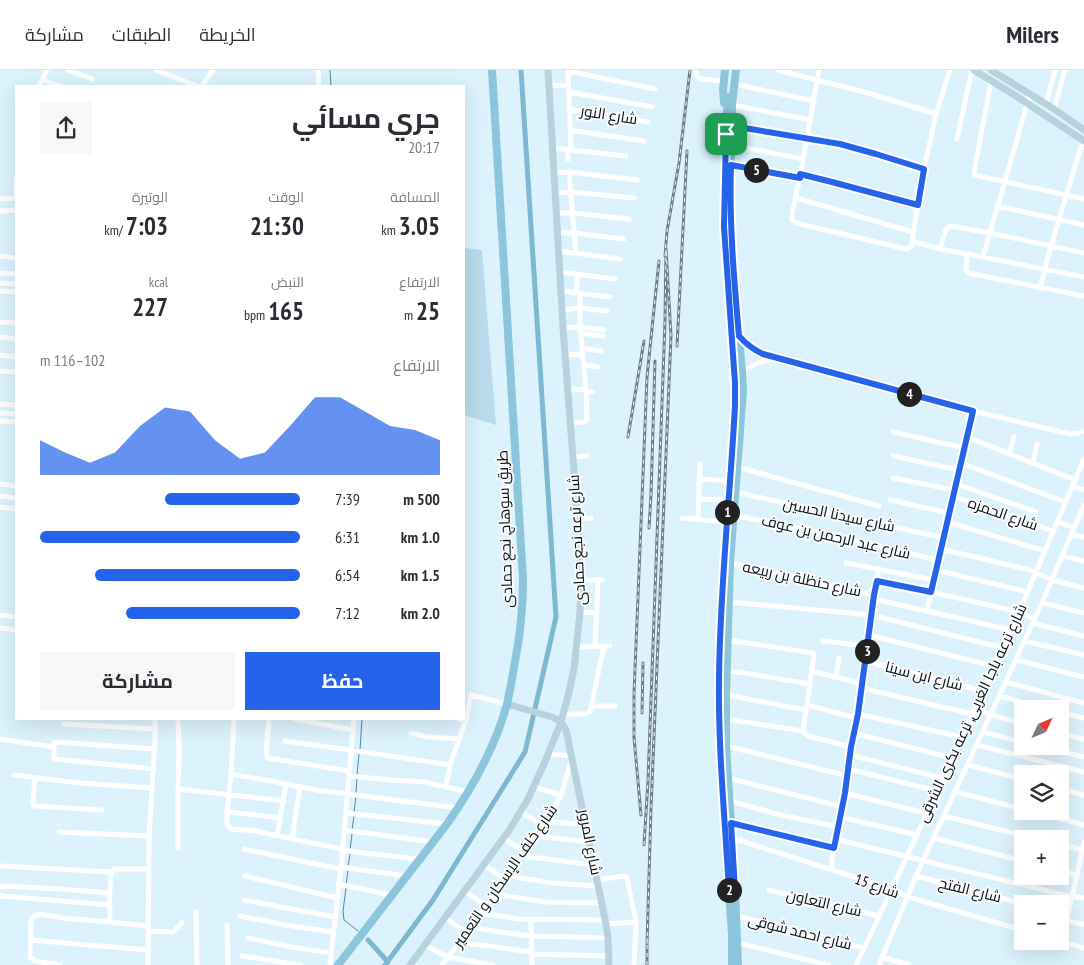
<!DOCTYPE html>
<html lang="ar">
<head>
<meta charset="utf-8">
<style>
	body { margin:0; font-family:"PT Sans Narrow",Cairo,sans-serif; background:#f7f7f7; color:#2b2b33; direction:rtl; height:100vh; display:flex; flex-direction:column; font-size:19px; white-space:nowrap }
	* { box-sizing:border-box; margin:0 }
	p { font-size:16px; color:#7c7c81 }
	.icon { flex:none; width:28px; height:28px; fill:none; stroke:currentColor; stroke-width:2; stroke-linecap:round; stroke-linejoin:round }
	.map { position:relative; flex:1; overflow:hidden; direction:ltr }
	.details { position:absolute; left:15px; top:15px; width:450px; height:635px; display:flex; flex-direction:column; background:#fff; border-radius:0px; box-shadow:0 5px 20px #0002; direction:rtl }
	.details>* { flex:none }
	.needle { width:32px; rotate:46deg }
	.tools { position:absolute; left:1014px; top:630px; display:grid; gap:10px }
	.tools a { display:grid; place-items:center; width:55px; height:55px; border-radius:0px; background:#fff; box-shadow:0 5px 20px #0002; font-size:25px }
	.pin { position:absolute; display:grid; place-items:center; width:42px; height:42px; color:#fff; margin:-21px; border-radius:10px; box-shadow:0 2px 8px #0006 }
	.km { position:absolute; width:25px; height:25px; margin:-12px; border-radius:50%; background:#222; color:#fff; font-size:14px; line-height:25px; text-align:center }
	.round { display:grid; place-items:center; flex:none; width:52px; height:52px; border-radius:0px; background:#f7f7f7 }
	.head { display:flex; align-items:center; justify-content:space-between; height:85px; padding:0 25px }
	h1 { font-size:28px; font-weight:700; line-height:38px }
	.figures { display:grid; grid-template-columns:repeat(3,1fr); gap:8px; height:85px; padding:5px 25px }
	.figures div { display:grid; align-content:center }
	.figures b { font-size:25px; font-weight:700 }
	.figures small { font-size:14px; font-weight:400 }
	.figures p { font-size:14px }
	.chart { height:140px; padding:10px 25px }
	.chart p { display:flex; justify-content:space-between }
	.chart svg { width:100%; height:90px; margin-top:5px; fill:#2563eb; opacity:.7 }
	.primary-button { display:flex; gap:10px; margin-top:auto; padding:10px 25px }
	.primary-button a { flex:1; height:58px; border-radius:0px; background:#2563eb; color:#fff; font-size:20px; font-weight:700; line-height:58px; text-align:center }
	.primary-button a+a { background:#f7f7f7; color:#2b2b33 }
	ul { padding:0 25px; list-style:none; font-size:16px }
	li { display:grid; grid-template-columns:80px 60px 1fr; align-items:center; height:38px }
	li i { height:12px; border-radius:6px; background:#2563eb }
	header { display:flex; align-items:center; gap:30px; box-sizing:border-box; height:70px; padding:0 25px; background:#fff; border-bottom:1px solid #e1e1e2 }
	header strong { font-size:24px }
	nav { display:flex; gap:28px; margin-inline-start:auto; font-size:18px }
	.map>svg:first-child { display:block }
	.green { fill:#b9dbeb }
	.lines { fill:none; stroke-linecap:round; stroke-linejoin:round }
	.stream { stroke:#588598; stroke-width:1 }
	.canal { stroke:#7db7d0; stroke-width:5 }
	.street { stroke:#fff; stroke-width:5 }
	.secondary { stroke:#b7d2dc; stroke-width:7 }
	.primary { stroke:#8dc5db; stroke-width:8 }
	.rail-casing { stroke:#6d7f87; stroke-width:3 }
	.rail { stroke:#fbfbfb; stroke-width:1; stroke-dasharray:4; stroke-linecap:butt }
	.route-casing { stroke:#fff; stroke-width:10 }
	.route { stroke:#2563eb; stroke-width:6 }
	.labels { text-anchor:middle; stroke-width:4; stroke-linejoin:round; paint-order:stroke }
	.street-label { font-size:15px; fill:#030f15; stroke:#fbfbfb }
</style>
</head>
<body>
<header>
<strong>Milers</strong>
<nav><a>الخريطة</a><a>الطبقات</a><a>مشاركة</a></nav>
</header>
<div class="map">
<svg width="1084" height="895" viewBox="0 0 1084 895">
	<rect width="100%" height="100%" fill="#dcf3fd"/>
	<!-- green -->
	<path class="green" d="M464,178L482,180L496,355L464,345Z"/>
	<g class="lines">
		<!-- stream -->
		<path class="stream" d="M330,0L331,16
			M360,680L362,649
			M357,705L359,684
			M356,722L357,709
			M354,742L356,726
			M352,760L354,746
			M350,780L352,764
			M348,797L350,784
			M346,814L348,801
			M346,818L343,841L344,850L358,861"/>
		<!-- canal -->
		<path class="canal" d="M368,870L388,892
			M385,895L433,830L525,682L556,547L521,0"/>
		<!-- street -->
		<path class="street" d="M68,0L92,9
			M156,0L197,16
			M318,0L319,16
			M568,0L571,80
			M696,0V5L700,9L724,11
			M778,0L868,23L936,44
			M819,0L800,107L792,144V150L796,153L906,179H908L911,176L924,99L936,44L950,0
			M568,1L655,19
			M43,10L60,16
			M991,12L974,102L975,105L1084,129
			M734,14L814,31
			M549,15L568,16
			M39,16L47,0
			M202,16L213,0
			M569,22L652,37
			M1046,34L1055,0
			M732,35L811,50
			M569,39L648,52
			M1054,39L1065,0
			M732,57L840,75L924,99
			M570,60L644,71
			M957,69L972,0
			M731,75L803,89
			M553,78L626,86
			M568,89V80
			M731,95L800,107
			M569,102L576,183
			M554,103L569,102L637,110
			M800,104L832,112L917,135
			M16,109V128
			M555,123L571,122L634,128
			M796,128L913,162
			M0,129L16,128
			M997,136L1084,155
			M0,141L16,140
			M556,143H573L629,149
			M557,163H574L624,169
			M912,171L940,179L983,187L1030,24
			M940,179L946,159L950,156L990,163L1084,183
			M558,181L620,189
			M967,184L966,200L968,203L1084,226
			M0,186L16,188
			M983,187L1084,207
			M560,202L615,209
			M0,203L16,204
			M0,213L16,214
			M1040,218L1051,176L1083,70
			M0,221L16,222
			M561,221L610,227
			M576,223L578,204
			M562,240L580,238L607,241
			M0,252L16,253
			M563,258L580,257L604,260
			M581,263L603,266
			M739,266C750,279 763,284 778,289L973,341L1070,364L1079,363L1084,361
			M0,267L16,269
			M582,278L601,281
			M0,285L16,287
			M565,285L583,284
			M584,295L598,297
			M0,301L16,302
			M742,302C753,294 762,290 775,289
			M568,320L586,319
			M586,321L593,322
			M0,334L16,335
			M0,343L16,344
			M0,351L16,352
			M570,353L584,352L587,349L586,319L580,257V223
			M893,362L964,378
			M967,367L1075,410
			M1009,384L1014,367
			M893,386L959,400
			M573,387L587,386
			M961,393L1065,432
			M1033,393L1037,374
			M737,397L879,436
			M893,408L954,420
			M700,409L730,411
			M0,414L16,416
			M956,414L1036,442
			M1073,416L1084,420
			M735,422L944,468
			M0,426L16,428
			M953,426L1053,461
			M699,429L728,430
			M890,430L949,443
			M0,437L16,439
			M733,445L823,463L938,490
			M682,448L726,452
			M578,449L591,448
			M698,449L700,394
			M1057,451L1074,458
			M947,452L1045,481
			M1072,465L1084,467
			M941,479L1030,500L1052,510L1084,518
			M1063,486L1084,491
			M730,493L874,525
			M846,493L934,510
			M936,500L1028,522
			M581,510H602
			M877,511L931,522
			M931,522L1019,542L1035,549
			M873,529L1011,560
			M728,532L871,545L1003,578
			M1042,533L1084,543
			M927,541L973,341
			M580,542L597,543
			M0,545L16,547
			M1033,553L1084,566
			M0,558L16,560
			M868,565L994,596
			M727,570L813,583L814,586L803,661
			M823,571L867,576
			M1025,571L1084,585
			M595,576L598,510
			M577,577L610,576
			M1016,590L1084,607
			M865,591L983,621
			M726,600L810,614
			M812,601L862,614
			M836,607L839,588
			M1006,612L1084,633
			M861,618L972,644
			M726,625L806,640
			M1000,626L1048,639
			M807,635L857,648
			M591,636H615
			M975,638L991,645L1022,653
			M1060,642L1084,648
			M563,644H585L590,642L604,576
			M857,644L962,667
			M234,649L231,704L227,742V754L231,759L255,761L355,782L419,789
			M269,649L266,683L268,688L349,701
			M295,649L353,660
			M458,649L466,650
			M726,649L758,654L803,661
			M64,654L155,659
			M803,661L808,666L851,677
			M983,662L1022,672
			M411,663L427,667L459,669
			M854,663L952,688
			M1060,663L1084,669
			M0,669L54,677
			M285,671L364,682L450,695L446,716
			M977,675L1084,702
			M726,676L848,706
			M1039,676L1084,687
			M850,685L942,708
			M450,695L466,650L471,625L507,634
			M968,695L1022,709
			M154,699L55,689L54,688V673L56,672L155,679
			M849,699L937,721
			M231,704L276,712L316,720L458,738
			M14,705L80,713L152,718
			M349,706L391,710L425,712L468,722
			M35,708L33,733L34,736L102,740
			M728,708L842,737
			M534,717L561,725
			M1060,718L1084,725
			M178,719L284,731
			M956,722L1022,739
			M845,723L926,743
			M730,731L781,745L838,757
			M1032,741L1084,755
			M227,742L248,744L280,748
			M521,742L543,755
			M346,743L447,754
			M944,746L1037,769
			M840,747L917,765
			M545,751L586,755
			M731,753L834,778
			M344,760L433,772
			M59,762L149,766
			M277,766L286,714
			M536,766L590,772
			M504,768L525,783
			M732,768L892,819L908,827L1022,860
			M934,768L1022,791
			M292,769L300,717
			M835,769L1072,827
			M1060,774L1084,780
			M178,778V719L179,682L178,649
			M244,779L340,799
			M523,786L594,795
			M484,795L506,810
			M2,796L111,802
			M341,797L406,806
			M831,800L835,769L849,699L861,618L874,525L879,499
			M1060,801L1077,805
			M245,806L337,828
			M509,806L552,813L598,816
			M916,806L1024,834
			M597,810L623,806L627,808L636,852L634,895
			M338,814L391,825
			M0,817L3,816L60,819L110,823
			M769,820L879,846
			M465,821L486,836
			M495,824L545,832L602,833
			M0,825L2,826L110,835
			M1072,826L1084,828
			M244,830L335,847
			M196,842L197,895
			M481,843L520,849L605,850
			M1060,843L1068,845
			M240,846L285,855L333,862
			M737,846L864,878
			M445,848L466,862
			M531,849L532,895
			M1067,851L1084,854
			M606,854L636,852
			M227,855L228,895
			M148,856L110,852C110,840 108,807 114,799H149
			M470,857L501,862L531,866L608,868
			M148,861L173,862L182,853
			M248,868L291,877L331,883
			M30,870L148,880
			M1060,871L1084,878
			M459,872L531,882
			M1062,872L1084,772
			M738,873L828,895
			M425,875L447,887L493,895
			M531,884L609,886
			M242,886L301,895
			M882,887L909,895
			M60,895L35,891L30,887L31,851L33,847L39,844L63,848L110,852
			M148,895L149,766L155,670V649
			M330,895L341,797L354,649
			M442,895L509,806L545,751L561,726L572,686L548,684
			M856,895L892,819L1019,542L1084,389
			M879,895L916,806L1042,533L1084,435"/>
		<!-- secondary -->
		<path class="secondary" d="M974,0L1016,26L1084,71
			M991,0L1054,39L1084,60
			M507,634L552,647L561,652L566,660L606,854L608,868L609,895
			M410,895L510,759L528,729L544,694L561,652L569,622L574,599L580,542L581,510L580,479L563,258L548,0"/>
		<!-- primary -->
		<path class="primary" d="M736,0L732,35L730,112V150L732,187L742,302L743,321L730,493L726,625V676L735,820L738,895
			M728,27L726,57L724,157L735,313V336C730,427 720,517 719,608C718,694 727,781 732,866V895
			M724,33L723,20L725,0
			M338,895L447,754C473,717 495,678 507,634C510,622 512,609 514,597C520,568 523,539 523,509L492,0"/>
		<defs>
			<path id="rail" d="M665,186L667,161L679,93L690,0
				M677,276L687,81
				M628,367L644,271
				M649,458L651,425L655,291
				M642,643L643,593
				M641,745L634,667V624L647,307L659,191
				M644,775L648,711L665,252L666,179L671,266L651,738L647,874
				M647,895V868"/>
		</defs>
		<!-- rail casing -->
		<use href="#rail" class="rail-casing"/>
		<!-- rail -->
		<use href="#rail" class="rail"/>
	</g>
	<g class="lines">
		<defs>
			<path id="route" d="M732,56L840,74L876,84L924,99L918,135L832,112L800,104V108L731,95C729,152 734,209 739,266C746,274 754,280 763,284L973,341L931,522L877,511L874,525L858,644L851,677L845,723L834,778L731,753L735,820H729C725,750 718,679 719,608C720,517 730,427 735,336V313L724,157L726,64L732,65Z"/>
		</defs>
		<!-- route casing -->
		<use href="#route" class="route-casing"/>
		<!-- route -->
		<use href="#route" class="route"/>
	</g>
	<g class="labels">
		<!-- street labels -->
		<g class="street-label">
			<text transform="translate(609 45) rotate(9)" y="5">شارع النور</text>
			<text transform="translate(1003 444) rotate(19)" y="5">شارع الحمزه</text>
			<text transform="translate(839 445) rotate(12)" y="5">شارع سيدنا الحسين</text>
			<text transform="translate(505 459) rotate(-92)" y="5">طريق سوهاج, نجع حمادى</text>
			<text transform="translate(836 467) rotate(13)" y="5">شارع عبد الرحمن بن عوف</text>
			<text transform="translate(577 470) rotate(-93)" y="5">شارع ترعه نجع حمادى</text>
			<text transform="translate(802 509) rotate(12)" y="5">شارع حنظلة بن ربيعه</text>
			<text transform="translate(924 606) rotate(14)" y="5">شارع ابن سينا</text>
			<text transform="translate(972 643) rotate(-65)" y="5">شارع ترعه باجا الغربى, ترعه بكرى الشرقى</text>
			<text transform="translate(590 772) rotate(79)" y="5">شارع المرور</text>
			<text transform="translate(505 806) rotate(-55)" y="5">شارع خلف الإسكان و التعمير</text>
			<text transform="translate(877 816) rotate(19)" y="5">شارع 15</text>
			<text transform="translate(970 820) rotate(14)" y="5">شارع الفتح</text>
			<text transform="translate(824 833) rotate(13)" y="5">شارع التعاون</text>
			<text transform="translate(800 862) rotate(14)" y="5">شارع احمد شوقى</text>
		</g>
	</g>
</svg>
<div class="tools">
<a><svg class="needle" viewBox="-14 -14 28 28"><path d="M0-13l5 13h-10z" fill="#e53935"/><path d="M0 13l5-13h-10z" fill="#7c7c81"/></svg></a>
<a><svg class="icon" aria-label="layers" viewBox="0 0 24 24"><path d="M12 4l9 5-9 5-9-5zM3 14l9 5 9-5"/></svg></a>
<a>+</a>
<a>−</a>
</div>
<div class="pin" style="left:726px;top:64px;background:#1e9e55"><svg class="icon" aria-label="arrive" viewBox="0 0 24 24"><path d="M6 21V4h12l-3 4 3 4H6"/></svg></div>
<b class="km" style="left:727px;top:442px">1</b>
<b class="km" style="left:729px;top:820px">2</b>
<b class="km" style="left:867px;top:581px">3</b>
<b class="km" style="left:909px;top:324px">4</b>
<b class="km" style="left:756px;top:100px">5</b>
<section class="details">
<div class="head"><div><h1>جري مسائي</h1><p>20:17</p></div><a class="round"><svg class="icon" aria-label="share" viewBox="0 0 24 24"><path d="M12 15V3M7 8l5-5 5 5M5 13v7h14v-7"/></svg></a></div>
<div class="figures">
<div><p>المسافة</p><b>3.05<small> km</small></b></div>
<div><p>الوقت</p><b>21:30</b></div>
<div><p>الوتيرة</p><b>7:03<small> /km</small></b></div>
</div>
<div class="figures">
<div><p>الارتفاع</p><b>25<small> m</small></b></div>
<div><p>النبض</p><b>165<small> bpm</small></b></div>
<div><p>kcal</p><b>227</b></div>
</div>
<div class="chart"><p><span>الارتفاع</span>102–116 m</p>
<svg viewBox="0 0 160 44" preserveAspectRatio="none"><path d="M0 44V27L10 33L20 38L30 33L40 20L50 11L60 13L70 27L80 36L90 33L100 20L110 6L120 6L130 13L140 20L150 22L160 27V44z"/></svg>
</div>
<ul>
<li><b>500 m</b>7:39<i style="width:52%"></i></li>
<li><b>1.0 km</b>6:31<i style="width:100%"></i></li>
<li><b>1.5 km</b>6:54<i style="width:79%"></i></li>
<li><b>2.0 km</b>7:12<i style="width:67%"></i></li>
</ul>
<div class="primary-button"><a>حفظ</a><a>مشاركة</a></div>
</section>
</div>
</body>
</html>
